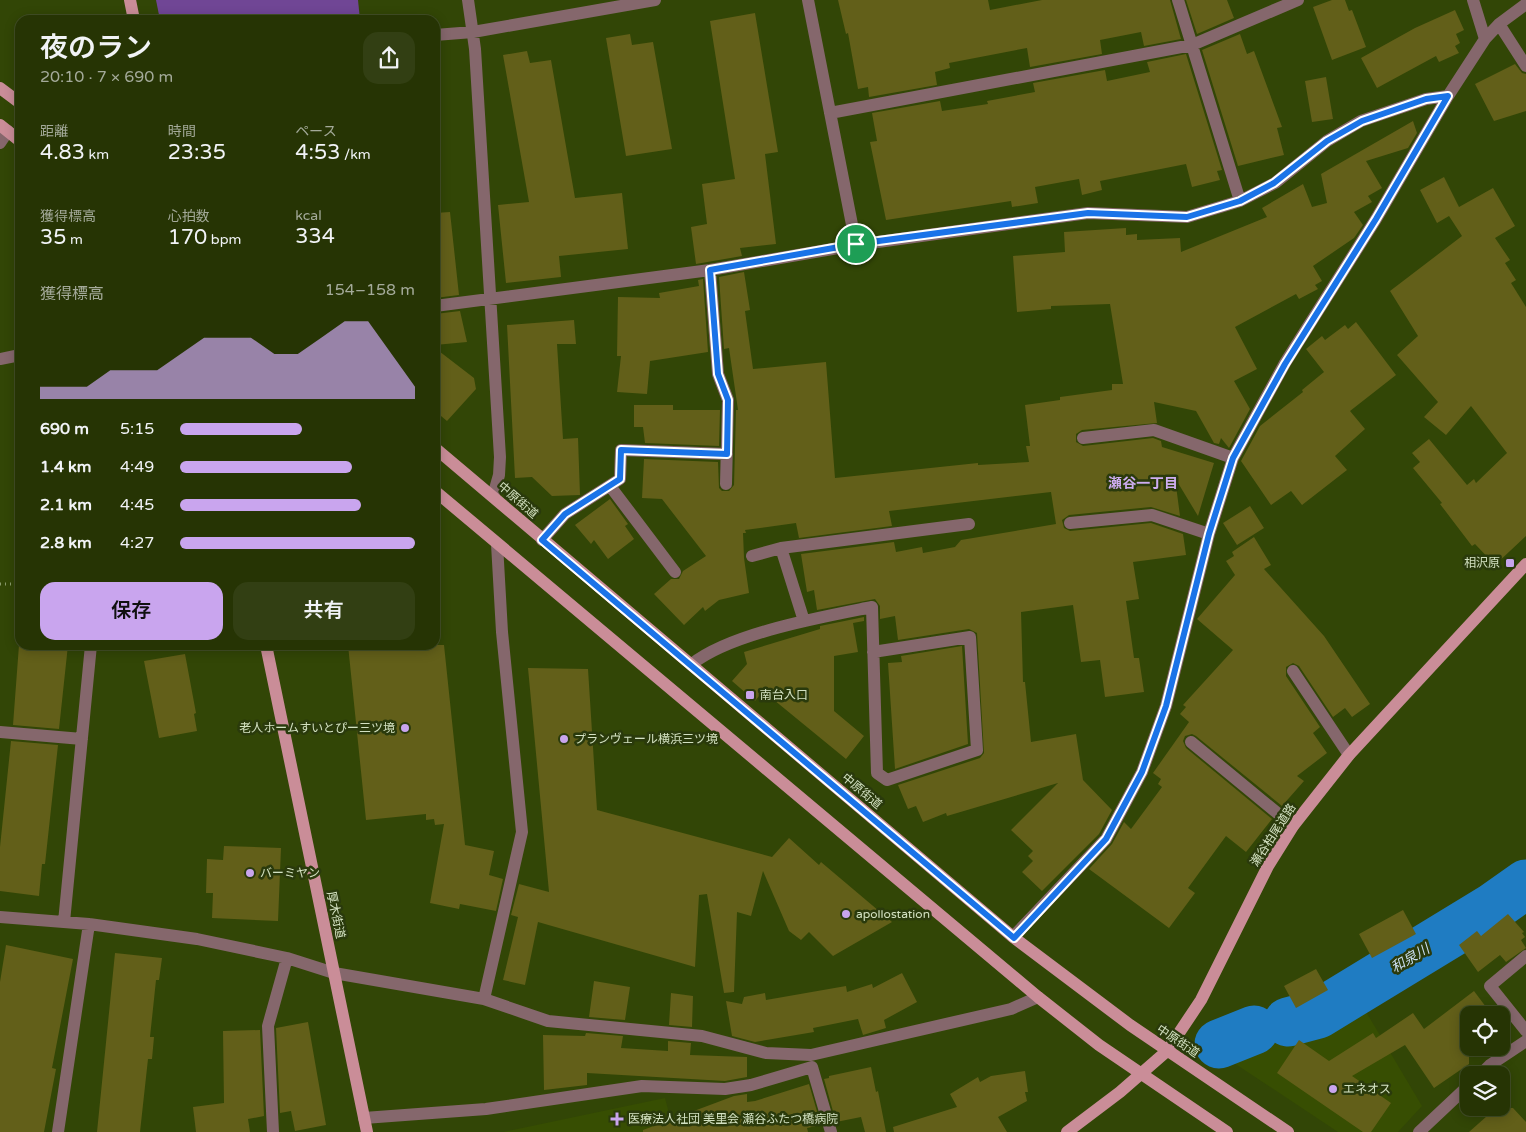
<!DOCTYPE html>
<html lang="ja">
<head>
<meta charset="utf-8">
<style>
	body { margin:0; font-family:"Varela Round","Noto Sans JP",sans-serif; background:#323f13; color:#f1f3f6; height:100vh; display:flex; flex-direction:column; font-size:19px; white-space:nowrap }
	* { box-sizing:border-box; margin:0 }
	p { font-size:16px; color:#a4aa9a }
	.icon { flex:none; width:28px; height:28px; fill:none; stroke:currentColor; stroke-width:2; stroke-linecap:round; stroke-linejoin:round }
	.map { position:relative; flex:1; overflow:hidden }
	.sheet { position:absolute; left:15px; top:15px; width:425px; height:635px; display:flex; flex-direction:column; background:#263404; border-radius:15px; box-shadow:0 2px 12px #0003,0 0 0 1px #424f26 }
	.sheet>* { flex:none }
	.controls { position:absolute; left:1460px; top:1006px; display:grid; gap:10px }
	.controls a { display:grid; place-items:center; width:50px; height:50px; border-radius:10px; background:#263404; box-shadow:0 2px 12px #0003,0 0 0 1px #424f26; font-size:25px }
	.pin { position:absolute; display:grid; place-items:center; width:42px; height:42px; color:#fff; margin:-21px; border:2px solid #fff; border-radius:50%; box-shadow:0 1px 5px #0007 }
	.round { display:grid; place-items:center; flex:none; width:52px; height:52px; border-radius:15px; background:#323f13 }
	.headline { display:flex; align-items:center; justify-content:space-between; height:85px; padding:0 25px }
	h1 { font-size:28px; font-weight:600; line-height:38px }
	.stats { display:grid; grid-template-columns:repeat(3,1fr); gap:8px; height:85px; padding:5px 25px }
	.stats div { display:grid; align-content:center }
	.stats b { font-size:21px; font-weight:600 }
	.stats small { font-size:14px; font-weight:400 }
	.stats p { font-size:14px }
	.chart { height:140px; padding:10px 25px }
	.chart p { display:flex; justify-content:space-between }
	.chart svg { width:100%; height:90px; margin-top:5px; fill:#c9a5ee; opacity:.7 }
	.button { display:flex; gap:10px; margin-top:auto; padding:10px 25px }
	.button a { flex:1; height:58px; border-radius:15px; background:#c9a5ee; color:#111; font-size:20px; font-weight:600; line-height:58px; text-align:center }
	.button a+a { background:#323f13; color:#f1f3f6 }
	ul { padding:0 25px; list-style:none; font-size:16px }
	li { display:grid; grid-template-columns:80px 60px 1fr; align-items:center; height:38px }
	li i { height:12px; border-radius:6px; background:#c9a5ee }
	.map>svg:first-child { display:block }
	.built { fill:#374e02 }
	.green { fill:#704695 }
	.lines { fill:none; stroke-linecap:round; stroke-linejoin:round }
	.river { stroke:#1f7cc2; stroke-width:49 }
	.building { fill:#625f19 }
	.path { stroke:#899a6b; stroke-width:3; stroke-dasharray:1 4; stroke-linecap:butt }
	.minor { stroke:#85676c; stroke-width:12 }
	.major { stroke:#ca8d98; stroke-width:12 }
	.route-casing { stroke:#fff; stroke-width:10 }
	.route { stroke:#1a73e8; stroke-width:6 }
	.poi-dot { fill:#c9a5ee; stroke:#2a3a0c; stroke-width:2 }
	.labels { text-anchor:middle; stroke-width:5; stroke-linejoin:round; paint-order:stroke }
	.street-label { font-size:12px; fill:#d3e1c1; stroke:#2a3a0c }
	.poi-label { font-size:12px; fill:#d3e1c1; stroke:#2a3a0c; text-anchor:start }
	.neighbourhood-label { font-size:14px; font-weight:bold; fill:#ceadf1; stroke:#2a3a0c }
	.water-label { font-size:14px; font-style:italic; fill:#cbdef1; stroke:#2a3a0c }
</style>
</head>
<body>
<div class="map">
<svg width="1526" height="1132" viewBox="0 0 1526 1132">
	<rect width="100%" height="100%" fill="#324606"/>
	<!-- built -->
	<path class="built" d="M1359,1000L1422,1106L1398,1132H1338L1204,1043L1288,1014L1289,1032L1326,1020Z
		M665,1098L674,1132H503Z"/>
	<!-- green -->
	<path class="green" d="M156,0H358L360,20H160Z"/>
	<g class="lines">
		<!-- river -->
		<path class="river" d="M1288,1022L1318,1014L1492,908L1526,884
			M1219,1044L1254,1030"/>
	</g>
	<!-- building -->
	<path class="building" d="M838,0H988L990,10L1042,0H1170L1181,39L1144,46L1141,32L1100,40L1102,54L1030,67L1027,48L949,63L950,68L935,72L937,85L869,97L868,87L858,89L848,33L846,34Z
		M1186,0H1227L1234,18L1197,34Z
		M1332,0H1345L1349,11L1352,10L1366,47L1332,60L1313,7Z
		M1455,10L1464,30L1456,34L1460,43L1455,46L1459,53L1439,62L1436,56L1377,88L1361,58L1415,28Z
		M755,13L778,152L765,154L776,244L740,248L742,256L696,264L691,227L707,224L702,184L735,179L710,21Z
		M630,34L632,45L653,42L672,149L626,156L606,38Z
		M1240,34L1247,54L1254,51L1282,127L1277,128L1284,155L1238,166L1202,50Z
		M527,51L530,63L551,60L575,198L622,193L628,249L559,256L561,277L506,283L498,205L529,202L503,55Z
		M1186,54L1222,170L1217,171L1220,180L1192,187L1186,164L1100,181L1102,190L1082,195L1079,179L1035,187L1038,203L1012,207L1011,201L886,220L870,142L877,141L872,113L940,101L942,111L988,104L987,101L1035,92L1033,83L1105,70L1107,81L1150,72L1147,62Z
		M1515,64L1522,73L1526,74V111L1494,121L1475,84Z
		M1326,77L1333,119L1312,122L1305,81Z
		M1413,121L1417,133L1408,148L1366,161L1382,188L1368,196L1372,202L1354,212L1363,225L1354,238L1313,266L1322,281L1315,285L1318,289L1299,299L1296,294L1235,327L1257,369L1234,381L1250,409L1229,448L1221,438L1219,444L1214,443L1196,411L1154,402L1157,423L1082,430L1076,434V442L1083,446L1153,438L1161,441L1162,447L1214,463L1198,516L1175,478L1180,516L1151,507L1069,515L1062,520L1064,528L1070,531L1151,523L1183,534L1186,555L1133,562L1139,599L1126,601L1134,658H1139L1144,692L1105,697L1100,660L1081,662L1073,605L1021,612L1023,682H1025L1031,742L1076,734L1083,780L1112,810L1099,834L1042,891L1022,872L1033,861L1028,856L1033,851L1011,830L1058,783L947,816L946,813L923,822L916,806L908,809L898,785L980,758L984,753L977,633L969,629L898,640L895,616L880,619V606L875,599L817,610L814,590L807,592L801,554L894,542L896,552L922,547L923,553L955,547L961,540L1056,524L1051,492L889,511L892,526L799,538L796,523L745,530L746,533H743L744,558L749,593L719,600L705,611L703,607L684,625L654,594L671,579H679L683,571L706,556L662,499L642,498L644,459L718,462L719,488L722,491H729L734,485L736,410H738L729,348L724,349L719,277L744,272L750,310L745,311L753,369L826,362L835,478L978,463V465L1029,462L1026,446H1030L1025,405L1060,400V397L1112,390V384H1123L1110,304L1051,306V309L1017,312L1013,256L1065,252L1064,232L1126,228V235L1137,234V240L1180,238L1181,252L1267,217L1262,208L1303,184L1312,207L1327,203L1321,174Z
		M1444,177L1459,207L1493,188L1515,226L1495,238L1510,260L1505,263L1516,280L1511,283L1526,307V536L1495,565L1475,544L1472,546L1440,504L1442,503L1413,468L1420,462L1412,453L1429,439L1467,485L1474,479L1476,483L1507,453L1471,406L1446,435L1424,417L1438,402L1397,355L1418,336L1390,291L1462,236L1449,216L1437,223L1420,190Z
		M450,212L459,295L435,298V213Z
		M703,279L708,352L650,361L647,394L617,392L621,356H617L618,297L660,298L659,293L699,286L698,280Z
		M460,311L467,342L435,345V314Z
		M574,320L576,344H557L563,439L578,438L580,495L552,496L532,477L515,478L507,325Z
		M1356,322L1396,375L1350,411L1365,429L1335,456L1347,470L1302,505L1291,491L1271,505L1241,461L1260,426L1303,392L1302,390L1324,372L1306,349L1322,336L1325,340L1345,325L1348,329Z
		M435,348L474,378L476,389L447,421L435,411Z
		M634,405H673V410H720L719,446L645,443L643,427H634Z
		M610,499L628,524L625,526L634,539L608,559L594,540L591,544L575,525Z
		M1250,506L1264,528L1237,545L1223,523Z
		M1254,537L1271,565L1264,569L1324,636L1370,704L1352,717L1345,708L1333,717L1299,666L1293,663L1286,667V676L1320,727L1313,733L1327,753L1297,776L1304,781L1282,806L1196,736L1192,734L1185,736L1183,741L1186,748L1272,819L1246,852L1226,836L1188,888L1195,893L1169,928L1089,869L1112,844L1124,822L1131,829L1162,787L1158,784L1161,779L1153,773L1189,722L1180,714L1186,707L1183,705L1233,650L1197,619L1235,575L1226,561L1234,556L1232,552Z
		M864,617V621L853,623L858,652L834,656V711L864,736L846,759L763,691L755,701L732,681L747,664L744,652L820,629V626Z
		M19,645H68L59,729L13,725Z
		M348,645H444L465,845L494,851L489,875L503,879L496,911L460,904L459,909L430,903L444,824L435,825L434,819L426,820V814L366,820Z
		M962,646L968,744L895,769L888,663L902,662L901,656Z
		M185,654L196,713L194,714L197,731L159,738L144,661Z
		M528,668L588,669L597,810L772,857L789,838L819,865L821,862L892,922L833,956L809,932L801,940L789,931L763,871L751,916L737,912L734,992L724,993L707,894L699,895L695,967L538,922L525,985L503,980L518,917L511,915L519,884L549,892Z
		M11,741L58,745L45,864H42L39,896L0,891V847Z
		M224,846L281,848L278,921L212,918L213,893H206L207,859L223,860Z
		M1403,910L1416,934L1372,958L1359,934Z
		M1508,914L1524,932L1522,933L1525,937L1521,940L1526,948L1506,962L1500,955L1478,972L1459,945L1477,931L1481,936Z
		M6,945L73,959L52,1068L56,1069L44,1132H0V982Z
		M115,953L162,958L159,980H156L150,1037H154L152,1059H148L140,1132H97Z
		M1316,969L1328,990L1296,1008L1284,986Z
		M902,973L917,1002L884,1020L886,1028L863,1035L858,1019L813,1028L814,1032L755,1042L732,1036L726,1001L742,1004L744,997L765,993L766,1000L846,986L847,992L872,984L873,988Z
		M594,981L630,987L625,1020L589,1017Z
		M1474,991L1492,1015H1469V1048H1475L1469,1052V1064L1434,1088L1405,1045L1352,1076L1391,1103L1371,1132H1363L1277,1073L1299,1040L1329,1061L1373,1033L1376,1038L1413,1013L1424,1029Z
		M671,993L693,996L692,1027L669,1025Z
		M308,1022L326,1125L295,1131L291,1111L280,1113L276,1028Z
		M260,1030L264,1116L248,1119L250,1132H196L193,1107L224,1103L223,1031Z
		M586,1033L623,1036L621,1048L668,1051V1041L691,1043L690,1055L747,1057V1077L725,1081L587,1073V1085L544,1090L543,1035L585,1036Z
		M871,1067L876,1092L878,1091L886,1132H865L861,1117L836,1122L824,1079L829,1078V1076Z
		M1025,1071L1028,1092H1025L1027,1101L998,1117L1007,1132H894L893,1127L957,1107L950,1094L978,1077L980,1082L991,1076Z
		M809,1084L821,1125L807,1128L808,1132H643V1130L734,1096L747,1094V1102L755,1101Z
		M1496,1108H1513L1526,1122V1132H1469Z"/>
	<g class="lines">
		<!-- path -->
		<path class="path" d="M0,584H20"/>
		<!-- minor -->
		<path class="minor" d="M468,0L475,49L500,457L499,475L493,496
			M808,0L856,245
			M1178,0L1240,201
			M1473,0L1485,39
			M1499,24L1526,66
			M435,35L473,32L655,0
			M830,113L1192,45L1298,0
			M0,143L8,131
			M710,270L718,374L728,400L726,484
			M435,306L710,270L856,245L1088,213L1187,217L1240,201L1275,183L1327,141L1361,121L1426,99L1448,96
			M0,359L20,355
			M1083,438L1154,430L1233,458
			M610,486L675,572
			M1070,523L1152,515L1209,534
			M542,540L565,514L620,479L621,450L727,454
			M752,556L781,548
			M804,621L781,548L969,524
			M692,664C731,633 822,617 872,607L877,773L887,780L977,750L970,637L873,652
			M1293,671L1349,755
			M0,732L82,739
			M1191,742L1293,826
			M0,917L89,924L197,939L287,958L334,973L484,999L548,1021L702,1036L766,1053L811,1055L1011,1009L1038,997
			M64,922L91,645
			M1013,937L1106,839L1142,772L1166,706L1209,534L1233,458L1285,363L1376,219L1448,96L1485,39L1499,24L1526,4
			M1526,956L1490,986L1526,1031
			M484,999L522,832L502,632L497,544
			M1480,1075L1490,1065L1526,1041
			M364,1118L486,1109L642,1086L725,1089L751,1085L812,1067L831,1132
			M58,1132L89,924
			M273,1132L268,1026L287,958
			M1419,1132L1469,1085"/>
		<!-- major -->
		<path class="major" d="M130,0L134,20
			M0,88L20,103
			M0,125L20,141
			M435,448L1013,937L1130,1025L1288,1132
			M435,491L1038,997L1099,1045L1227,1132
			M266,645L367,1132
			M1067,1132L1120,1092L1167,1051L1201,1000L1268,866L1293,826L1349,755L1526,564"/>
	</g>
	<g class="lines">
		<defs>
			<path id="route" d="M1448,96L1376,219L1285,364L1233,458L1209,534L1166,706L1142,772L1106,839L1014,938L542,540L565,514L620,479L621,450L727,454L728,400L718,374L710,270L856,244L1088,213L1187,217L1240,201L1274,183L1327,141L1362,121L1426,99Z"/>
		</defs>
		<!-- route casing -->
		<use href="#route" class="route-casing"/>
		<!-- route -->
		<use href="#route" class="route"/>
	</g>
	<!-- markers -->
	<g class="poi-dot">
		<rect x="1505" y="558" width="10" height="10" rx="2.5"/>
		<rect x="745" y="690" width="10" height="10" rx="2.5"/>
		<circle cx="405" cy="728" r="5"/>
		<circle cx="564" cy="739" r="5"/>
		<circle cx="250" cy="873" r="5"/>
		<circle cx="846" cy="914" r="5"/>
		<circle cx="1333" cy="1089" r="5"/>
		<path d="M614.5 1111.5h5v5h5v5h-5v5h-5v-5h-5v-5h5z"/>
	</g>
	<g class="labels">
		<!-- street labels -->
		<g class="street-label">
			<text transform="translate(518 500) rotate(41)" y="4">中原街道</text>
			<text transform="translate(862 791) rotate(40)" y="4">中原街道</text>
			<text transform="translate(1273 835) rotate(-57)" y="4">瀬谷柏尾道路</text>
			<text transform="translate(336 915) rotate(78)" y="4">厚木街道</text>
			<text transform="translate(1178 1041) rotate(34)" y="4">中原街道</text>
		</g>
		<!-- poi labels -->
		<g class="poi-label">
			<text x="1500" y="567" text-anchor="end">相沢原</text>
			<text x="760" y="699">南台入口</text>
			<text x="395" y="732" text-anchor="end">老人ホームすいとぴー三ツ境</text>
			<text x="574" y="743">プランヴェール横浜三ツ境</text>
			<text x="260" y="877">バーミヤン</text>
			<text x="856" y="918">apollostation</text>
			<text x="1343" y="1093">エネオス</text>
			<text x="628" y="1123">医療法人社団 美里会 瀬谷ふたつ橋病院</text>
		</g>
		<!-- neighbourhood labels -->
		<g class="neighbourhood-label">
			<text x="1143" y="488">瀬谷一丁目</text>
		</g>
		<!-- water labels -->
		<g class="water-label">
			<text transform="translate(1410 958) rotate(-31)" y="5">和泉川</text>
		</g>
	</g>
</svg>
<div class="controls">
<a><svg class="icon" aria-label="locate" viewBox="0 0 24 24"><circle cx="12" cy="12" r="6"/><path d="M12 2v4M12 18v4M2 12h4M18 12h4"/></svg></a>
<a><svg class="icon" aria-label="layers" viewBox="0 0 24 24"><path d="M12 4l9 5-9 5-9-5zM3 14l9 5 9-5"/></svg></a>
</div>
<div class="pin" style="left:856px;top:244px;background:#1e9e55"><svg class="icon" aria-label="arrive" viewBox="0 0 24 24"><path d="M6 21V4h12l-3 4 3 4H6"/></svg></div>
<section class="sheet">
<div class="headline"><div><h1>夜のラン</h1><p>20:10 · 7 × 690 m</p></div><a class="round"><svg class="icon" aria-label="share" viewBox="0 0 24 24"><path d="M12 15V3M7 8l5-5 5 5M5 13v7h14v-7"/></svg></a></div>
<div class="stats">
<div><p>距離</p><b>4.83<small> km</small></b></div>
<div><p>時間</p><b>23:35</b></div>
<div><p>ペース</p><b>4:53<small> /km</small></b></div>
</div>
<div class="stats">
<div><p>獲得標高</p><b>35<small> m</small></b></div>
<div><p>心拍数</p><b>170<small> bpm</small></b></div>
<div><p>kcal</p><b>334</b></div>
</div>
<div class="chart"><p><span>獲得標高</span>154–158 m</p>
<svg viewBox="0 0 160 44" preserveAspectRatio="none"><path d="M0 44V38L10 38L20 38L30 30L40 30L50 30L60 22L70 14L80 14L90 14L100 22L110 22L120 14L130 6L140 6L150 22L160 38V44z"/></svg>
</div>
<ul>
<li><b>690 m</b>5:15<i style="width:52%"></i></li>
<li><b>1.4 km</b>4:49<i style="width:73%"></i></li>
<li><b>2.1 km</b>4:45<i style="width:77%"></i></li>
<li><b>2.8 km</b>4:27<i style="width:100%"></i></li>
</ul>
<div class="button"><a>保存</a><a>共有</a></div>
</section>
</div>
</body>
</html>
